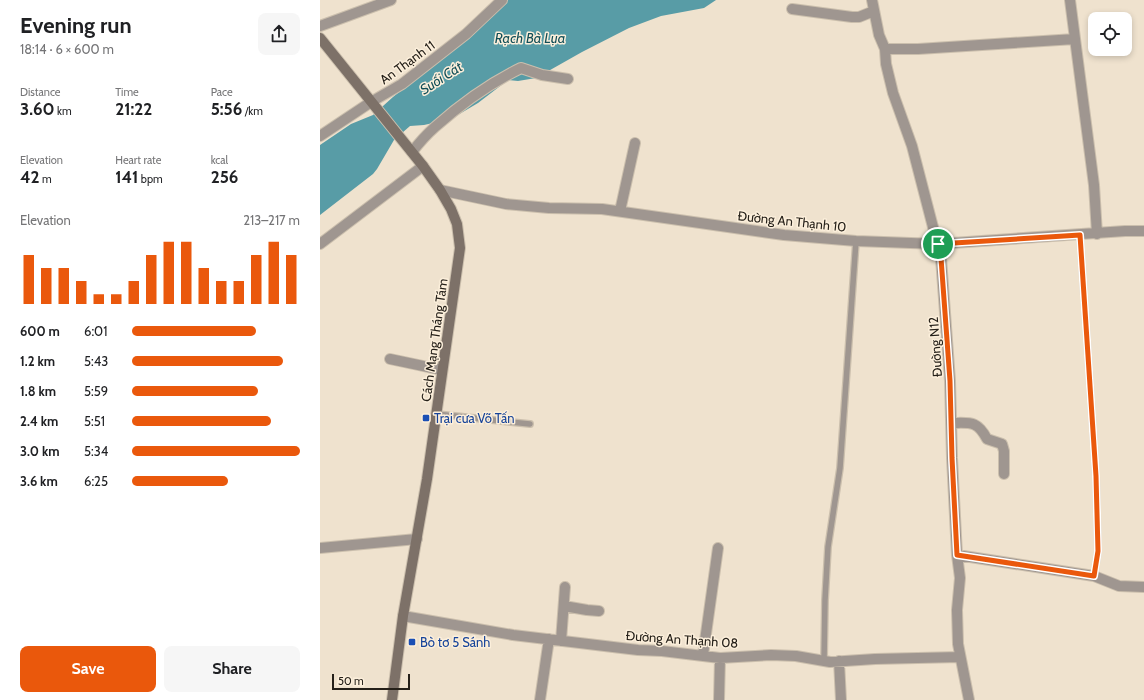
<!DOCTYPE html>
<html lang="en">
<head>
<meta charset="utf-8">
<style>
	body { margin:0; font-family:Cabin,sans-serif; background:#f6f6f6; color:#202124; height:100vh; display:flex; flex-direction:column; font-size:15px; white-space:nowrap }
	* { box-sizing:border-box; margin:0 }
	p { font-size:13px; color:#757577 }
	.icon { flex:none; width:22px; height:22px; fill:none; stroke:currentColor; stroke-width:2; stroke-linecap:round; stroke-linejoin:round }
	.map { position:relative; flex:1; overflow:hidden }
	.details { display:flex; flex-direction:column; background:#fff; width:320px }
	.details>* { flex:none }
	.controls { position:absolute; left:768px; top:12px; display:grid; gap:8px }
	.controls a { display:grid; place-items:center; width:44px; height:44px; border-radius:8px; background:#fff; box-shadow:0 2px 6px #0003; font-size:20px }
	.scale { position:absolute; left:12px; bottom:10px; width:78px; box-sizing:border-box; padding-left:4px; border:2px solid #252019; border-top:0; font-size:11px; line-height:14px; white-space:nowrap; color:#252019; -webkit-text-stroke:3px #fcefdb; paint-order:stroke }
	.pin { position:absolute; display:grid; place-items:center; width:34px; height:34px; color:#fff; margin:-17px; border:2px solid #fff; border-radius:50%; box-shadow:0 1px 4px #0007 }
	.round { display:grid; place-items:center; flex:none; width:42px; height:42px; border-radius:8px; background:#f6f6f6 }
	.summary { display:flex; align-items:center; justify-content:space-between; height:68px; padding:0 20px }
	h1 { font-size:22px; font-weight:800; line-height:30px }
	.stats { display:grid; grid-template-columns:repeat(3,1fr); gap:6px; height:68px; padding:4px 20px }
	.stats div { display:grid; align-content:center }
	.stats b { font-size:17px; font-weight:800 }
	.stats small { font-size:11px; font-weight:400 }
	.stats p { font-size:11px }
	.chart { height:112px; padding:8px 20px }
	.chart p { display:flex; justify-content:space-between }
	.chart svg { width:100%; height:72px; margin-top:4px; stroke:#ea580c; stroke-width:6 }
	.action { display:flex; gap:8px; margin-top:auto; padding:8px 20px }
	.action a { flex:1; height:46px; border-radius:8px; background:#ea580c; color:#fff; font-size:16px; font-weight:800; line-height:46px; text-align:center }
	.action a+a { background:#f6f6f6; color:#202124 }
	ul { padding:0 20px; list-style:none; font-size:13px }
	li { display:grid; grid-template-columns:64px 48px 1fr; align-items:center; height:30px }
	li i { height:10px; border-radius:5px; background:#ea580c }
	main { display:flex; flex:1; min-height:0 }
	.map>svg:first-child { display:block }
	.water { fill:#589ca6 }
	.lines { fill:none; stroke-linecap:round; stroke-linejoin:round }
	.lane-casing { stroke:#cbbfad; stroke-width:8 }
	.street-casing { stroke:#cbbfad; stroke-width:12 }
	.secondary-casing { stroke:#cbbfad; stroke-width:12 }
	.lane { stroke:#9f9690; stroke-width:5.5 }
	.street { stroke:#9f9690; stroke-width:10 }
	.secondary { stroke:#7d7168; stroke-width:10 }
	.route-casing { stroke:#fff; stroke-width:8 }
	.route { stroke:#ea580c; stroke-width:5 }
	.transit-dot { fill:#1a4fb4; stroke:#fcefdb; stroke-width:1.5 }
	.labels { text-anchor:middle; stroke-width:3; stroke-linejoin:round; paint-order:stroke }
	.street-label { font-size:13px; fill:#252019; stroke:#fcefdb }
	.transit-label { font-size:13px; fill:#164399; stroke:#fcefdb; text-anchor:start }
	.water-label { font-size:14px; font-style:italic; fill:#124e57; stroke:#fcefdb }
</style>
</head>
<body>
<main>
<section class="details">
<div class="summary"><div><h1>Evening run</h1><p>18:14 · 6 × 600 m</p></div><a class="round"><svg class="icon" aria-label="share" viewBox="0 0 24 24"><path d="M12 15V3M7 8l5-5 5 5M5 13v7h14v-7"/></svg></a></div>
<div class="stats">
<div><p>Distance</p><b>3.60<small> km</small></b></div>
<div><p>Time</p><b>21:22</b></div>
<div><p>Pace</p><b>5:56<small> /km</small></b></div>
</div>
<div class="stats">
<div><p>Elevation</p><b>42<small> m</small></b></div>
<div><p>Heart rate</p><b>141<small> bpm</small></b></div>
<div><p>kcal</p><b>256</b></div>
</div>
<div class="chart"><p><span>Elevation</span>213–217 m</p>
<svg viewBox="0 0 160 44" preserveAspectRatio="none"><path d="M5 44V14M15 44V22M25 44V22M35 44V30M45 44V38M55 44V38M65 44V30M75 44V14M85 44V6M95 44V6M105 44V22M115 44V30M125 44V30M135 44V14M145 44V6M155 44V14"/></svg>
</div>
<ul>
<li><b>600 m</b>6:01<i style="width:74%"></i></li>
<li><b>1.2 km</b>5:43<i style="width:90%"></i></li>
<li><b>1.8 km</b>5:59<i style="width:75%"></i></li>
<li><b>2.4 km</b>5:51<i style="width:83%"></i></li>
<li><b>3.0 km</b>5:34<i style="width:100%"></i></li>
<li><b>3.6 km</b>6:25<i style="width:57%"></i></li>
</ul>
<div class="action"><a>Save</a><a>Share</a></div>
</section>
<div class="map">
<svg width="824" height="700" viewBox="0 0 824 700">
	<rect width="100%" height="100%" fill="#efe2ce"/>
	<!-- water -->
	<path class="water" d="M188,0H396L384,8L341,16L309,28L262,52L216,78L198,81L188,80L158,103L131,119L104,125L90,126L74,140L57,169L53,174L0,215V145L31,124L53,115L73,97L138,45L153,35Z"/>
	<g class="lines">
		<defs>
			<path id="lane" d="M760,235L776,476L778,551L774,576
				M116,414L210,424
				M504,661L505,600L508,547L520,468L536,241"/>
			<path id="street" d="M552,0L559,35L565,49L566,64L573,93L592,146L621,258L630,381L632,458L637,555L640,578L637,610L638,644L649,700
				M750,0L774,185L777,234
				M472,9L532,17H539L554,11
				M0,26L71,0
				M565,49H598L755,39
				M0,136L51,102L82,84L146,34L182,0
				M92,152C99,143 107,134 115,127C141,104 170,83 201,68L222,75L248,79
				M120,190L186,204L229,208L282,209L464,235L536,241L618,244L805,231H824
				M300,211L315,143
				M0,244L103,166
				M70,359L122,370
				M631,423C650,423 657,420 667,439L682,444L684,451V474
				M0,548L97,539
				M637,555L774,576L799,586L824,587
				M244,606L267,610L279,611
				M83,616L193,635L318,650L342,651L400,658L451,655L476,656L510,662L555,659L640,657
				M241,641L245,587
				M383,655L398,548
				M519,661L521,700
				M220,700L229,639
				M399,700L400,658"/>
			<path id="secondary" d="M0,38L103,166L120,190L131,209L137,224L140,248L107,479L83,616L72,700"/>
		</defs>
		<!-- lane casing -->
		<use href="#lane" class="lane-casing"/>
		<!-- street casing -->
		<use href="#street" class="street-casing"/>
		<!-- secondary casing -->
		<use href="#secondary" class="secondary-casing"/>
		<!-- lane -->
		<use href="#lane" class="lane"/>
		<!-- street -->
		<use href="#street" class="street"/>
		<!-- secondary -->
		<use href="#secondary" class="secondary"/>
	</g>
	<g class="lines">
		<defs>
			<path id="route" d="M760,235L776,476L778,551L774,576L637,555L632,458L630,381L621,258L618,244Z"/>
		</defs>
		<!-- route casing -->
		<use href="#route" class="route-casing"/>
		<!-- route -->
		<use href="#route" class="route"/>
	</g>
	<!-- markers -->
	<g class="transit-dot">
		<rect x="102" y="414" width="8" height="8" rx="2"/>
		<rect x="88" y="638" width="8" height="8" rx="2"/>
	</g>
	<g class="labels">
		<!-- street labels -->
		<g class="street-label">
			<text transform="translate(87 62) rotate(-36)" y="5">An Thạnh 11</text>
			<text transform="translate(472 221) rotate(6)" y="5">Đường An Thạnh 10</text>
			<text transform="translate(114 340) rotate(-82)" y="5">Cách Mạng Tháng Tám</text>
			<text transform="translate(615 347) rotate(-94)" y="5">Đường N12</text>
			<text transform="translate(362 639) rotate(4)" y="5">Đường An Thạnh 08</text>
		</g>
		<!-- transit labels -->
		<g class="transit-label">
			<text x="114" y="423">Trại cưa Võ Tấn</text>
			<text x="100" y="647">Bò tơ 5 Sánh</text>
		</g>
		<!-- water labels -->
		<g class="water-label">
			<text x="210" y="43">Rạch Bà Lụa</text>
			<text transform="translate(121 78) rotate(-33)" y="5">Suối Cát</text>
		</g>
	</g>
</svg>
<div class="controls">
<a><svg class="icon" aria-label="locate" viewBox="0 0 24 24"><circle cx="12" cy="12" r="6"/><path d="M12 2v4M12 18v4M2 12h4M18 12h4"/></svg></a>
</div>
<div class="scale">50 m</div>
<div class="pin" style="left:618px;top:244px;background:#1e9e55"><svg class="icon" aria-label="arrive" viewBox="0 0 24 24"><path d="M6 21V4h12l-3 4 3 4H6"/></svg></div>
</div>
</main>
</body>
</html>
